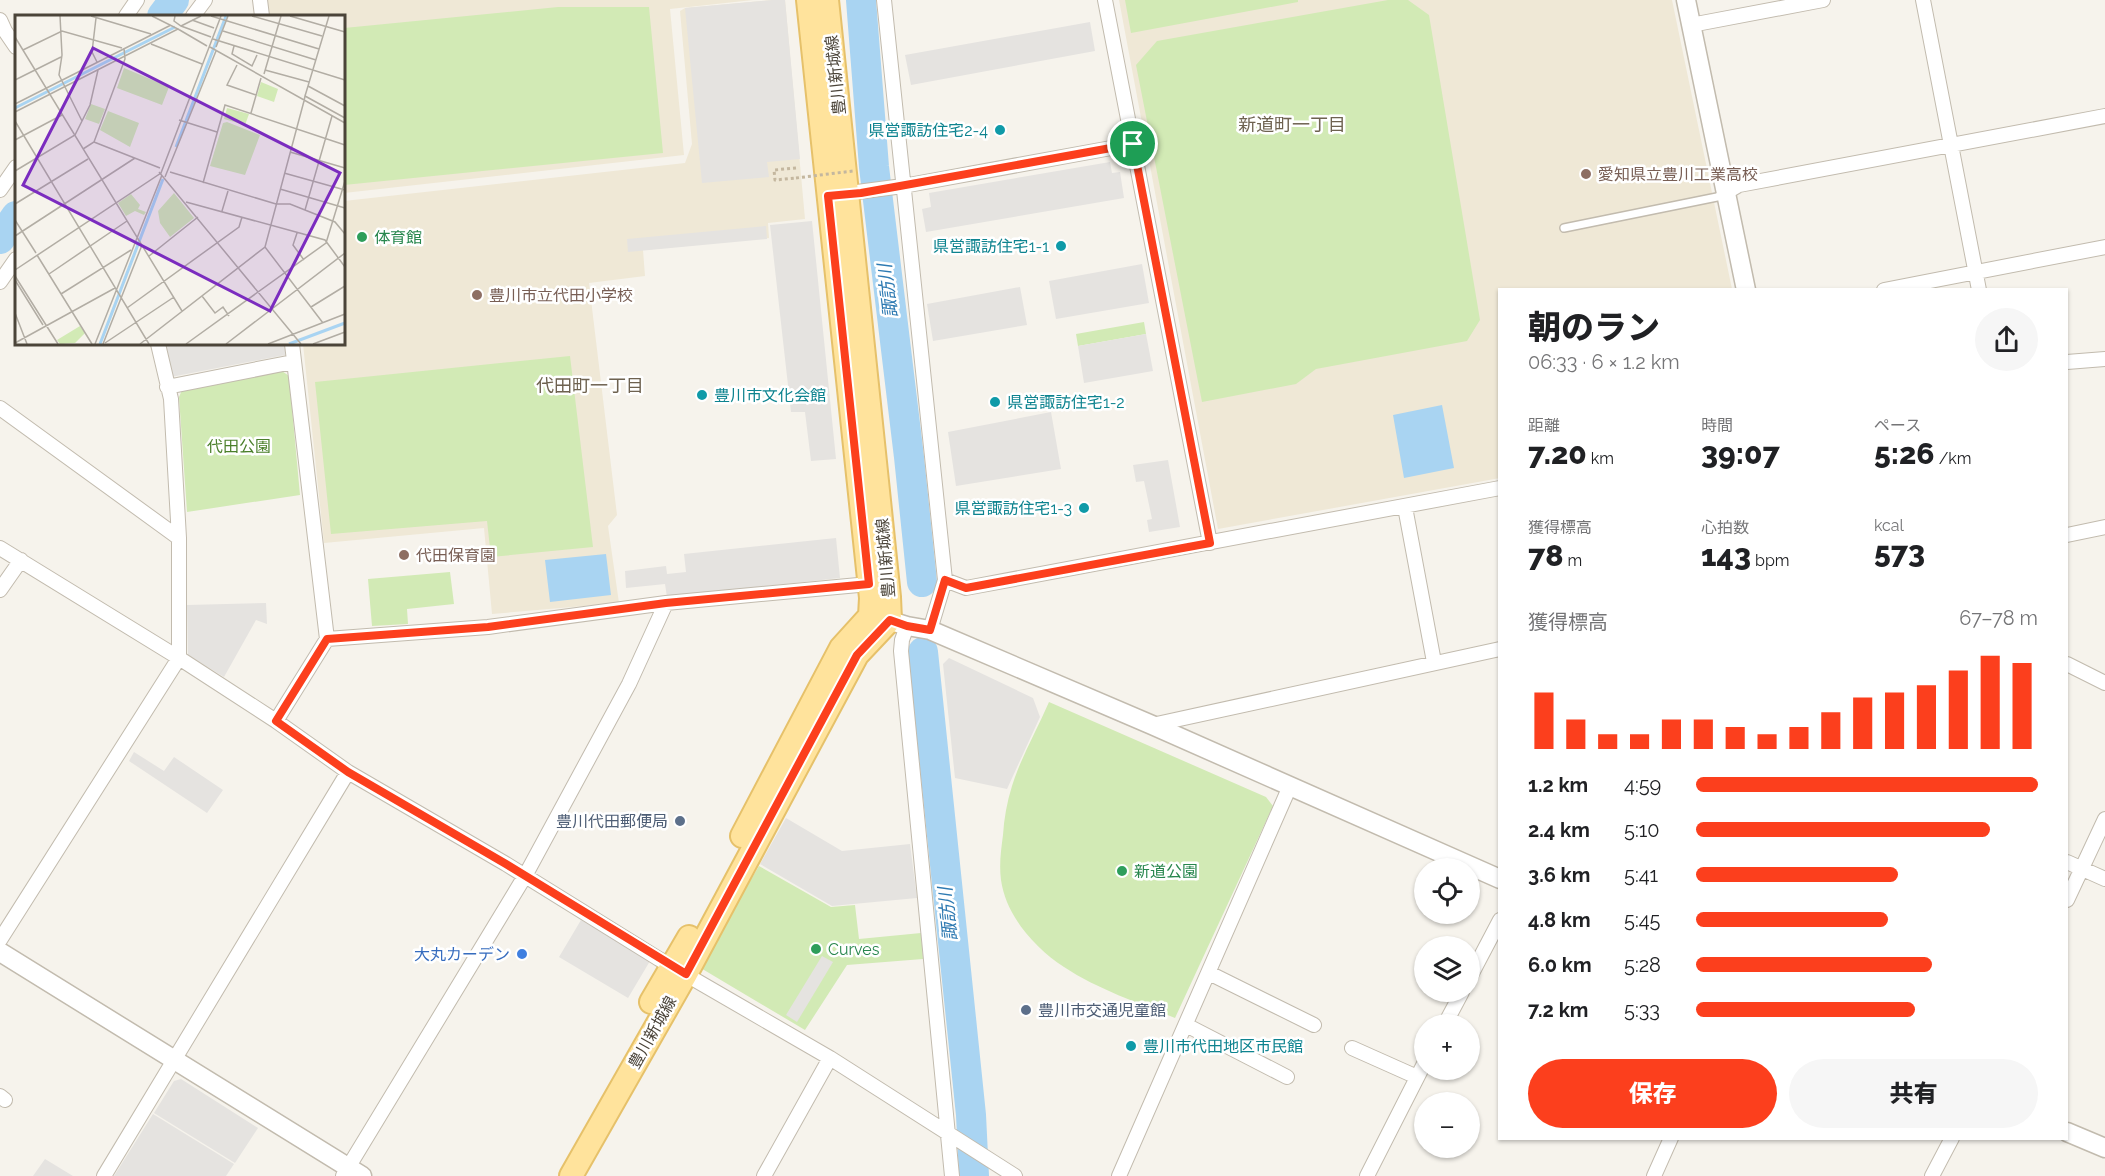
<!DOCTYPE html>
<html lang="ja">
<head>
<meta charset="utf-8">
<style>
	body { margin:0; font-family:Raleway,"Noto Sans JP",sans-serif; background:#f6f6f6; color:#202124; height:100vh; display:flex; flex-direction:column; font-size:22px; white-space:nowrap }
	* { box-sizing:border-box; margin:0 }
	p { font-size:20px; color:#757577 }
	.icon { flex:none; width:33px; height:33px; fill:none; stroke:currentColor; stroke-width:2; stroke-linecap:round; stroke-linejoin:round }
	.map { position:relative; flex:1; overflow:hidden }
	.side { position:absolute; left:1498px; top:288px; width:570px; height:852px; display:flex; flex-direction:column; background:#fff; border-radius:0px; box-shadow:0 2px 4px #0004 }
	.side>* { flex:none }
	.fabs { position:absolute; left:1414px; top:858px; display:grid; gap:12px }
	.fabs a { display:grid; place-items:center; width:66px; height:66px; border-radius:50%; background:#fff; box-shadow:0 2px 4px #0004; font-size:30px }
	.pin { position:absolute; display:grid; place-items:center; width:51px; height:51px; color:#fff; margin:-26px; border:3px solid #fff; border-radius:50%; box-shadow:0 2px 6px #0007 }
	.round { display:grid; place-items:center; flex:none; width:63px; height:63px; border-radius:32px; background:#f6f6f6 }
	.headline { display:flex; align-items:center; justify-content:space-between; height:102px; padding:0 30px }
	h1 { font-size:33px; font-weight:800; line-height:45px }
	.stats { display:grid; grid-template-columns:repeat(3,1fr); gap:9px; height:102px; padding:6px 30px }
	.stats div { display:grid; align-content:center }
	.stats b { font-size:30px; font-weight:800 }
	.stats small { font-size:16px; font-weight:400 }
	.stats p { font-size:16px }
	.chart { height:168px; padding:12px 30px }
	.chart p { display:flex; justify-content:space-between }
	.chart svg { width:100%; height:108px; margin-top:6px; stroke:#fc3f1d; stroke-width:6 }
	.primary-button { display:flex; gap:12px; margin-top:auto; padding:12px 30px }
	.primary-button a { flex:1; height:69px; border-radius:36px; background:#fc3f1d; color:#fff; font-size:24px; font-weight:800; line-height:69px; text-align:center }
	.primary-button a+a { background:#f6f6f6; color:#202124 }
	ul { padding:0 30px; list-style:none; font-size:20px }
	li { display:grid; grid-template-columns:96px 72px 1fr; align-items:center; height:45px }
	li i { height:15px; border-radius:8px; background:#fc3f1d }
	.map>svg:first-child { display:block }
	.education { fill:#efe8d6 }
	.green { fill:#d2eab5 }
	.parking { fill:#e5e3e0 }
	.water { fill:#a9d4f2 }
	.lines { fill:none; stroke-linecap:round; stroke-linejoin:round }
	.river { stroke:#a9d4f2; stroke-width:30 }
	.service-casing { stroke:#c2bbae; stroke-width:10 }
	.minor-casing { stroke:#c2bbae; stroke-width:16 }
	.tertiary-casing { stroke:#c2bbae; stroke-width:21 }
	.primary-casing { stroke:#e6c16a; stroke-width:26 }
	.path { stroke:#c4b79f; stroke-width:3; stroke-dasharray:3 3; stroke-linecap:butt }
	.service { stroke:#fff; stroke-width:7 }
	.minor { stroke:#fff; stroke-width:14 }
	.tertiary { stroke:#fff; stroke-width:18 }
	.primary { stroke:#ffe39c; stroke-width:22 }
	.path-bridge { stroke:#c4b79f; stroke-width:3; stroke-dasharray:3 3; stroke-linecap:butt }
	.route-casing { stroke:#fff; stroke-width:12 }
	.route { stroke:#fc3f1d; stroke-width:8 }
	.culture-dot { fill:#0f9aa8; stroke:#fff; stroke-width:2 }
	.education-dot { fill:#8d6e63; stroke:#fff; stroke-width:2 }
	.leisure-dot { fill:#2e9e5b; stroke:#fff; stroke-width:2 }
	.service-dot { fill:#5c6f8a; stroke:#fff; stroke-width:2 }
	.shop-dot { fill:#3f7fe0; stroke:#fff; stroke-width:2 }
	.labels { text-anchor:middle; stroke-width:5; stroke-linejoin:round; paint-order:stroke }
	.street-label { font-size:16px; fill:#4b4439; stroke:#fff }
	.culture-label { font-size:16px; fill:#0d838f; stroke:#fff; text-anchor:end }
	.education-label { font-size:16px; fill:#785e54; stroke:#fff; text-anchor:start }
	.leisure-label { font-size:16px; fill:#27864d; stroke:#fff; text-anchor:start }
	.park-label { font-size:16px; fill:#4a7f2a; stroke:#fff }
	.service-label { font-size:16px; fill:#4e5e75; stroke:#fff; text-anchor:end }
	.shop-label { font-size:16px; fill:#366cbe; stroke:#fff; text-anchor:end }
	.neighbourhood-label { font-size:18px; fill:#6e6250; stroke:#fff }
	.water-label { font-size:18px; font-style:italic; fill:#2e7ab2; stroke:#fff }
	.inset-river { fill:none; stroke:#a9d4f2; stroke-width:3 }
	.inset-road { fill:none; stroke:#b2ada4; stroke-width:1.5 }
	.view { fill:#7b2cbf; fill-opacity:0.15; stroke:#7b2cbf; stroke-width:3 }
	.inset-edge { fill:none; stroke:#4b4439; stroke-width:3 }
</style>
</head>
<body>
<div class="map">
<svg width="2105" height="1176" viewBox="0 0 2105 1176">
	<rect width="100%" height="100%" fill="#f6f3ec"/>
	<!-- education -->
	<path class="education" d="M265,0H753L670,9L684,155L344,193V16H267Z
		M772,0H785L805,219L768,223L769,238L643,250L645,276L589,283L617,515L608,526L619,603L492,614L484,528L324,543L303,344H344V201L685,163L692,144L680,11L685,8Z
		M1119,0H1672L1732,289L1500,290V478L1218,529Z"/>
	<!-- green -->
	<path class="green" d="M1125,0H1298V2L1131,33Z
		M1388,0H1408L1429,15L1480,320L1467,341L1316,369L1296,384L1202,402L1136,65L1157,41Z
		M558,7H649L663,153L344,185V28Z
		M1144,322L1146,334L1078,346L1076,334Z
		M570,356L593,547L491,557L487,521L331,534L315,382Z
		M282,371L289,376L300,495L187,512L179,397L182,390Z
		M450,572L454,604L407,609L408,624L372,626L368,579Z
		M1049,702L1266,797L1273,806L1175,1018C1139,1003 1097,989 1064,967C1035,948 1006,916 1001,880C999,865 1001,850 1003,835C1004,818 1007,802 1012,786C1021,757 1037,730 1049,702Z
		M759,866L831,907L855,905L859,939L921,933L923,959L847,965L805,1030L699,967Z"/>
	<!-- parking -->
	<path class="parking" d="M772,0H785L800,159L767,162L769,177L702,183L685,8Z
		M1090,22L1095,51L911,85L905,55Z
		M1110,162L1112,173L1120,172L1124,198L926,232L922,209L931,207L929,193Z
		M812,221L836,459L811,461L805,412H791L770,225Z
		M766,226L767,239L628,252L627,239Z
		M1142,264L1149,303L1056,319L1049,281Z
		M1020,287L1027,325L933,341L927,304Z
		M1146,334L1153,371L1084,383L1078,346Z
		M165,344H285V355L171,377Z
		M1051,412L1061,469L956,486L948,432Z
		M1168,460L1180,527L1149,532L1147,520L1152,519L1144,481L1136,482L1133,465Z
		M836,538L840,578L667,597L665,584L626,588L625,571L666,566L667,574L686,572L684,554Z
		M266,603L267,624L256,620L224,677L188,655L187,605Z
		M949,658L1033,698L1040,717L1007,789L955,778L943,664Z
		M134,752L164,771L174,757L223,790L207,813L129,761Z
		M786,818L842,851L910,844L917,898L832,906L760,864Z
		M581,920L650,961L628,998L559,957Z
		M822,956L833,962L797,1022L786,1015Z
		M181,1079L258,1128L235,1163L154,1113L174,1081Z
		M153,1114L234,1164L226,1176H114Z
		M45,1159L73,1176H33Z"/>
	<!-- water -->
	<path class="water" d="M1442,405L1454,468L1404,478L1393,415Z
		M606,554L611,595L550,602L545,560Z"/>
	<g class="lines">
		<!-- river -->
		<path class="river" d="M861,0L874,167L909,457L922,582
			M162,16L174,0
			M0,239L16,216
			M923,652L971,1115L974,1176"/>
		<defs>
			<path id="service" d="M1564,228L1717,197L1725,193"/>
			<path id="minor" d="M260,0L262,16
				M884,0L945,580L930,630
				M1105,0L1210,543
				M1923,0L1979,290
				M126,16L137,0
				M193,16L205,0
				M0,20L5,31L16,47
				M1691,25L1823,0
				M0,190L16,167
				M1727,192L1739,185L2105,116
				M842,194L903,186L1133,144
				M0,282L16,259
				M1884,290L2105,247
				M2067,362L2105,359
				M167,387L293,362
				M0,408L179,538
				M1405,507L1434,662
				M2067,535L2105,527
				M0,548L179,658L276,721L348,772L506,864L659,959L830,1058L1015,1176
				M945,580L966,588L1500,488
				M0,590L21,560
				M907,626L902,640L901,651L952,1176
				M327,639L488,627L666,603L869,584
				M2067,664L2105,683
				M276,721L327,639L292,344
				M1152,725L1500,649
				M2067,862L2105,879
				M2067,900L2105,819
				M0,940L179,658V538L171,399L158,344
				M1209,973L1314,1025
				M1470,977L1500,920
				M1445,1024L1462,992
				M1186,1025L1287,1077
				M1352,1048L1417,1077
				M0,1096L5,1100
				M104,1176L348,772
				M343,1176L525,876L629,684L666,603
				M764,1176L830,1058
				M1119,1176L1290,786
				M1367,1176L1425,1062
				M1654,1176L1671,1138
				M1932,1176L1952,1138"/>
			<path id="tertiary" d="M1686,0L1746,290
				M878,617L907,626L930,630L1152,725L1500,879
				M0,952L362,1176
				M2067,1132L2105,1148"/>
			<path id="primary" d="M742,836L841,648L870,616L871,598L808,0
				M651,1002L689,937
				M571,1176L686,974L857,655L890,620L889,597L827,0"/>
		</defs>
		<!-- service casing -->
		<use href="#service" class="service-casing"/>
		<!-- minor casing -->
		<use href="#minor" class="minor-casing"/>
		<!-- tertiary casing -->
		<use href="#tertiary" class="tertiary-casing"/>
		<!-- primary casing -->
		<use href="#primary" class="primary-casing"/>
		<!-- path -->
		<path class="path" d="M796,168L774,170L775,180L796,178"/>
		<!-- service -->
		<use href="#service" class="service"/>
		<!-- minor -->
		<use href="#minor" class="minor"/>
		<!-- tertiary -->
		<use href="#tertiary" class="tertiary"/>
		<!-- primary -->
		<use href="#primary" class="primary"/>
		<!-- path-bridge -->
		<path class="path-bridge" d="M796,178L853,171"/>
	</g>
	<g class="lines">
		<defs>
			<path id="route" d="M1133,144L1210,543L966,588L945,580L930,630L907,626L890,620L857,655L686,974L506,864L348,772L276,721L327,639L488,627L666,603L869,584L828,196L861,193Z"/>
		</defs>
		<!-- route casing -->
		<use href="#route" class="route-casing"/>
		<!-- route -->
		<use href="#route" class="route"/>
	</g>
	<!-- markers -->
	<g class="culture-dot">
		<circle cx="1000" cy="130" r="6"/>
		<circle cx="1061" cy="246" r="6"/>
		<circle cx="702" cy="395" r="6"/>
		<circle cx="995" cy="402" r="6"/>
		<circle cx="1084" cy="508" r="6"/>
		<circle cx="1131" cy="1046" r="6"/>
	</g>
	<g class="education-dot">
		<circle cx="1586" cy="174" r="6"/>
		<circle cx="477" cy="295" r="6"/>
		<circle cx="404" cy="555" r="6"/>
	</g>
	<g class="leisure-dot">
		<circle cx="362" cy="237" r="6"/>
		<circle cx="1122" cy="871" r="6"/>
		<circle cx="816" cy="949" r="6"/>
	</g>
	<g class="service-dot">
		<circle cx="680" cy="821" r="6"/>
		<circle cx="1026" cy="1010" r="6"/>
	</g>
	<circle class="shop-dot" cx="522" cy="954" r="6"/>
	<g class="labels">
		<!-- street labels -->
		<g class="street-label">
			<text transform="translate(835 75) rotate(-96)" y="6">豊川新城線</text>
			<text transform="translate(885 558) rotate(-95)" y="6">豊川新城線</text>
			<text transform="translate(652 1032) rotate(-61)" y="6">豊川新城線</text>
		</g>
		<!-- culture labels -->
		<g class="culture-label">
			<text x="988" y="136">県営諏訪住宅2-4</text>
			<text x="1049" y="252">県営諏訪住宅1-1</text>
			<text x="714" y="401" text-anchor="start">豊川市文化会館</text>
			<text x="1007" y="408" text-anchor="start">県営諏訪住宅1-2</text>
			<text x="1072" y="514">県営諏訪住宅1-3</text>
			<text x="1143" y="1052" text-anchor="start">豊川市代田地区市民館</text>
		</g>
		<!-- education labels -->
		<g class="education-label">
			<text x="1598" y="180">愛知県立豊川工業高校</text>
			<text x="489" y="301">豊川市立代田小学校</text>
			<text x="416" y="561">代田保育園</text>
		</g>
		<!-- leisure labels -->
		<g class="leisure-label">
			<text x="374" y="243">体育館</text>
			<text x="1134" y="877">新道公園</text>
			<text x="828" y="955">Curves</text>
		</g>
		<!-- park labels -->
		<g class="park-label">
			<text x="239" y="452">代田公園</text>
		</g>
		<!-- service labels -->
		<g class="service-label">
			<text x="668" y="827">豊川代田郵便局</text>
			<text x="1038" y="1016" text-anchor="start">豊川市交通児童館</text>
		</g>
		<!-- shop labels -->
		<g class="shop-label">
			<text x="510" y="960">大丸カーデン</text>
		</g>
		<!-- neighbourhood labels -->
		<g class="neighbourhood-label">
			<text x="1292" y="131">新道町一丁目</text>
			<text x="590" y="392">代田町一丁目</text>
		</g>
		<!-- water labels -->
		<g class="water-label">
			<text transform="translate(888 291) rotate(-97)" y="6">諏訪川</text>
			<text transform="translate(948 914) rotate(-96)" y="6">諏訪川</text>
		</g>
	</g>
	<!-- overview -->
	<g transform="translate(15 15)">
		<rect width="330" height="330" fill="#f6f3ec"/>
		<path d="M109,53L154,72L147,90L102,73ZM246,67L263,74L259,87L242,81ZM76,89L90,94L84,109L70,104ZM212,93L234,99L230,110L209,104ZM93,96L124,108L115,132L85,115ZM212,107L245,120L230,160L195,151L208,108ZM159,178L179,203L155,222L145,208L143,196ZM116,179L125,190L123,194L131,197L129,200L120,196L111,201L103,188ZM65,311L70,318L60,328L45,329L42,325Z" fill="#d2eab5"/>
		<path class="inset-river" d="M0,93L160,12M161,132L211,1M85,329L148,164M274,329L330,308"/>
		<path class="inset-road" d="M45,1L47,40L44,60L67,106M76,1L136,19M160,1L159,6L166,11L196,22M196,1L304,34M237,1L307,21M275,1L330,17M81,3L77,37L82,47M177,5L199,13M166,11L186,1M163,14L192,31M208,16L301,45M0,22L167,296M198,24L330,65M136,29L187,49M219,31L217,39L237,51L242,40M195,32L330,108M201,32L213,1M8,35L47,16L107,33M222,50L212,70L241,80M250,55L294,67M249,59L266,1M0,65L46,42M293,71L330,91M290,81L314,1M289,86L290,81L330,103M0,89L156,10M0,97L163,14L137,1M236,98L246,63M164,105L202,117M0,106L134,329M0,125L47,100M79,127L145,153M68,134L79,127L110,44L109,33M275,137L330,153M0,156L60,120L75,90L83,55M144,157L286,329M155,157L261,189H275L320,207L330,219M269,158L330,175M150,162L201,36M188,168L210,90L330,130M265,174L330,193M171,187L310,225L330,252M0,189L73,144M290,195L317,101M207,196L213,176M0,205L21,238M282,218L278,230L289,245M0,221L120,143M250,232L308,308M22,240L77,329M134,241L183,202M0,255L146,158L206,1M34,259L112,206M0,261L43,329M0,265L28,310M46,279L116,235M187,281L200,298L208,292L214,301M296,292L330,271M112,293L224,212L227,202M0,298L12,329M0,328L100,273M90,328L159,282M80,329L147,160M88,329L127,230M125,329L250,232L289,86M171,329L311,228L330,166M211,329L330,238M253,329L330,299M298,329L330,317"/>
		<path class="view" d="M78,33L325,158L255,296L8,170Z"/>
		<rect width="330" height="330" class="inset-edge"/>
	</g>
</svg>
<div class="fabs">
<a><svg class="icon" aria-label="locate" viewBox="0 0 24 24"><circle cx="12" cy="12" r="6"/><path d="M12 2v4M12 18v4M2 12h4M18 12h4"/></svg></a>
<a><svg class="icon" aria-label="layers" viewBox="0 0 24 24"><path d="M12 4l9 5-9 5-9-5zM3 14l9 5 9-5"/></svg></a>
<a>+</a>
<a>−</a>
</div>
<div class="pin" style="left:1133px;top:144px;background:#1e9e55"><svg class="icon" aria-label="arrive" viewBox="0 0 24 24"><path d="M6 21V4h12l-3 4 3 4H6"/></svg></div>
<section class="side">
<div class="headline"><div><h1>朝のラン</h1><p>06:33 · 6 × 1.2 km</p></div><a class="round"><svg class="icon" aria-label="share" viewBox="0 0 24 24"><path d="M12 15V3M7 8l5-5 5 5M5 13v7h14v-7"/></svg></a></div>
<div class="stats">
<div><p>距離</p><b>7.20<small> km</small></b></div>
<div><p>時間</p><b>39:07</b></div>
<div><p>ペース</p><b>5:26<small> /km</small></b></div>
</div>
<div class="stats">
<div><p>獲得標高</p><b>78<small> m</small></b></div>
<div><p>心拍数</p><b>143<small> bpm</small></b></div>
<div><p>kcal</p><b>573</b></div>
</div>
<div class="chart"><p><span>獲得標高</span>67–78 m</p>
<svg viewBox="0 0 160 44" preserveAspectRatio="none"><path d="M5 44V21M15 44V32M25 44V38M35 44V38M45 44V32M55 44V32M65 44V35M75 44V38M85 44V35M95 44V29M105 44V23M115 44V21M125 44V18M135 44V12M145 44V6M155 44V9"/></svg>
</div>
<ul>
<li><b>1.2 km</b>4:59<i style="width:100%"></i></li>
<li><b>2.4 km</b>5:10<i style="width:86%"></i></li>
<li><b>3.6 km</b>5:41<i style="width:59%"></i></li>
<li><b>4.8 km</b>5:45<i style="width:56%"></i></li>
<li><b>6.0 km</b>5:28<i style="width:69%"></i></li>
<li><b>7.2 km</b>5:33<i style="width:64%"></i></li>
</ul>
<div class="primary-button"><a>保存</a><a>共有</a></div>
</section>
</div>
</body>
</html>
